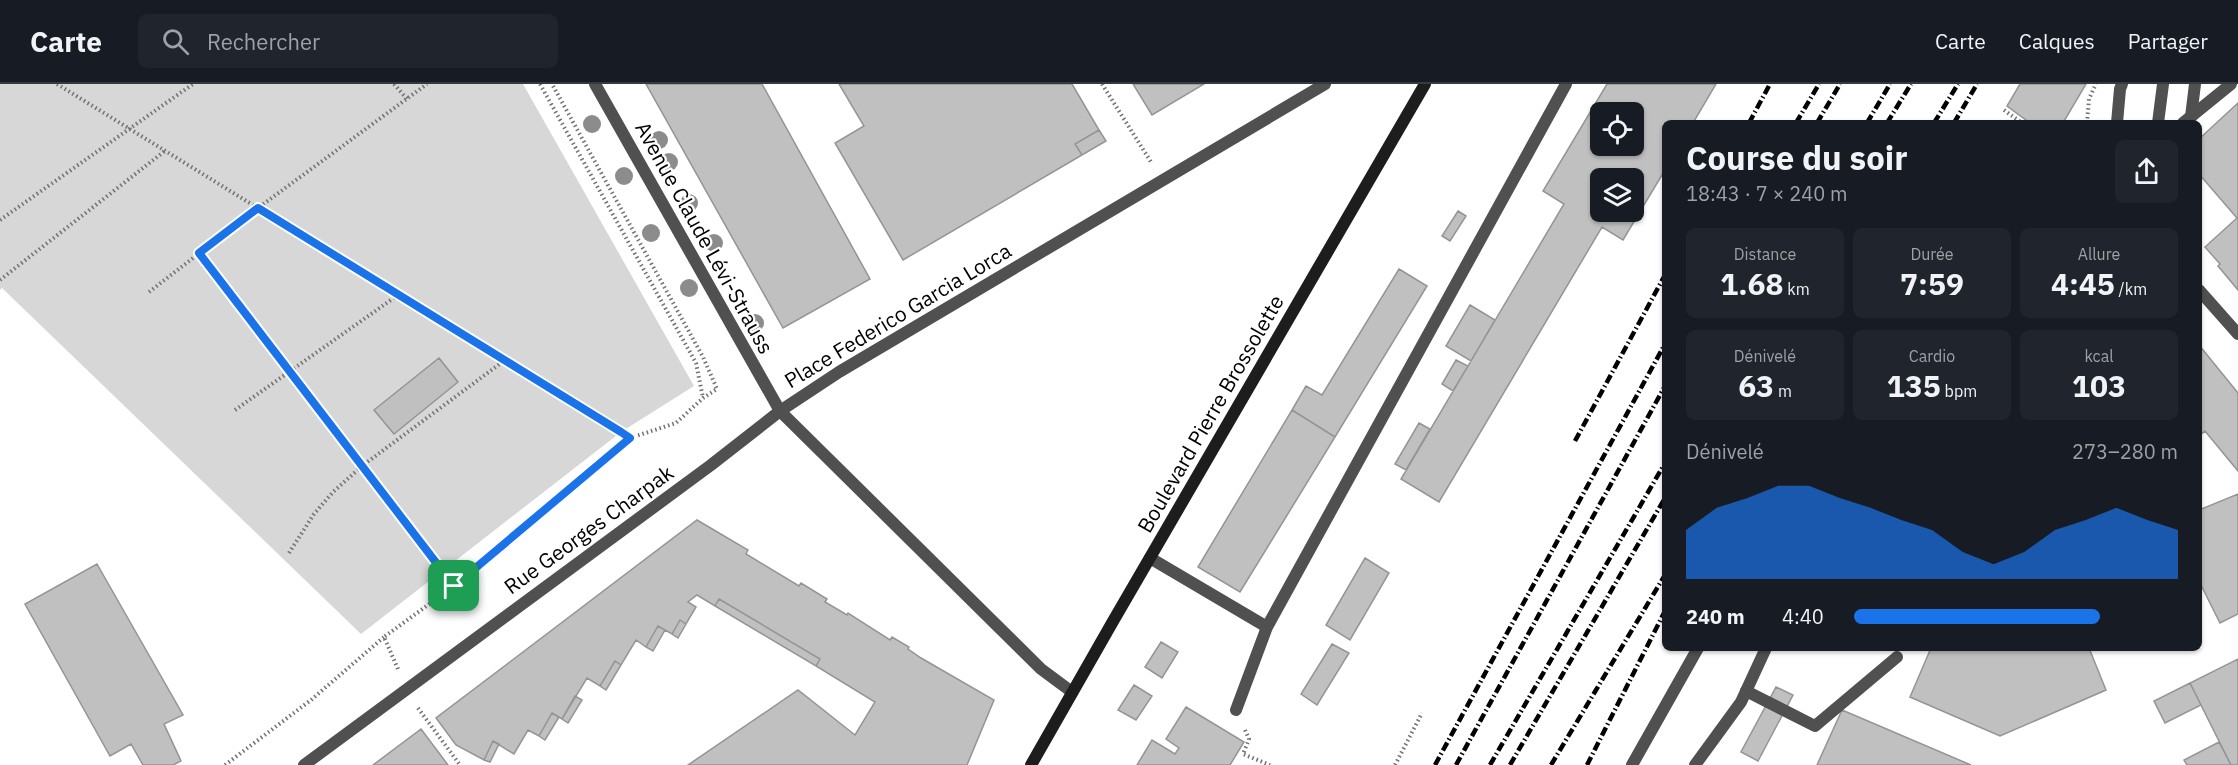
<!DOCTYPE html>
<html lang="fr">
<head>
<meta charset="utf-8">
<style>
	body { margin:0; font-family:"IBM Plex Sans",sans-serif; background:#20242c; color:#f1f3f6; height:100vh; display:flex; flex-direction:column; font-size:22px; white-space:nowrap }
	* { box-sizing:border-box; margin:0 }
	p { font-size:20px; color:#9ea1a6 }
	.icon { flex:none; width:33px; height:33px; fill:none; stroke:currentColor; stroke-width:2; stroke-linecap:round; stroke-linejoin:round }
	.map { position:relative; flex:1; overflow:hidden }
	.sheet { position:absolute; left:1662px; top:36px; width:540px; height:531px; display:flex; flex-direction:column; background:#171b24; border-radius:9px; box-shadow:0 2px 4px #0004 }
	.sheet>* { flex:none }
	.tools { position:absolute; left:1590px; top:18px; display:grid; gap:12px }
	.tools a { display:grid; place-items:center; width:54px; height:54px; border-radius:9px; background:#171b24; box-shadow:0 2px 4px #0004; font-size:30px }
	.pin { position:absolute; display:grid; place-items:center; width:51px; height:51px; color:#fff; margin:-26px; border-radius:12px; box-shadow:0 3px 9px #0006 }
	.round { display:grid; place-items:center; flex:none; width:63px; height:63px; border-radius:9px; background:#20242c }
	.summary { display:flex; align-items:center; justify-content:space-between; height:102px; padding:0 24px }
	h1 { font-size:33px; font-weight:700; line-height:45px }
	.metrics { display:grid; grid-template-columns:repeat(3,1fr); gap:9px; height:102px; padding:6px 24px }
	.metrics div { display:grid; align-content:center; border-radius:9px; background:#20242c; text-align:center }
	.metrics b { font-size:30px; font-weight:700 }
	.metrics small { font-size:16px; font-weight:400 }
	.metrics p { font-size:16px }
	.chart { height:168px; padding:12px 24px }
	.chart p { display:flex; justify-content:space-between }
	.chart svg { width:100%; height:108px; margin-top:6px; fill:#1a73e8; opacity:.7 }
	ul { padding:0 24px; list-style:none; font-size:20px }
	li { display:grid; grid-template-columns:96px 72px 1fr; align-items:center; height:45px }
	li i { height:15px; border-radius:8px; background:#1a73e8 }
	header { display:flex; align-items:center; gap:36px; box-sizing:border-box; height:84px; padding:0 30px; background:#171b24; border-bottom:2px solid #363941 }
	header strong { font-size:28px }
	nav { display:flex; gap:33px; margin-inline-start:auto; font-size:21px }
	.search { width:420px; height:54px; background:#20242c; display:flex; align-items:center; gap:15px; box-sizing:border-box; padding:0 21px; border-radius:9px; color:#9ea1a6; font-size:22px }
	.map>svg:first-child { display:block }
	.green { fill:#d7d7d7 }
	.building { fill:#c0c0c0; stroke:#949494; stroke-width:1.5; fill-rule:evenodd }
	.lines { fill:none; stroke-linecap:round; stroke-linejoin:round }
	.path { stroke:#727272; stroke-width:4; stroke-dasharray:1.5 3; stroke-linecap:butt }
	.service { stroke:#505050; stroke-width:12 }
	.minor { stroke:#505050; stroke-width:12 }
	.secondary { stroke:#1d1d1d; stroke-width:12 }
	.rail { stroke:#000; stroke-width:4.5; stroke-dasharray:9 3 1.5 3; stroke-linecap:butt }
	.tree { fill:#8c8c8c }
	.route-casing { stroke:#fff; stroke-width:12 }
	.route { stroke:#1a73e8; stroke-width:8 }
	.labels { text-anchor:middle; stroke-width:4.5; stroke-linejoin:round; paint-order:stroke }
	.street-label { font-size:21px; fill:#000; stroke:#fff }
</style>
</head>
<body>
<header>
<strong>Carte</strong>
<div class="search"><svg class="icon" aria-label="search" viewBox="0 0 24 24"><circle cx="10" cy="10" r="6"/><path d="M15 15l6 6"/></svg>Rechercher</div>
<nav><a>Carte</a><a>Calques</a><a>Partager</a></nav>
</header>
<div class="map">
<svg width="2238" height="681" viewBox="0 0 2238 681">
	<rect width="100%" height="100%" fill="#fff"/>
	<!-- green -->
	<path class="green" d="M0,0H523L694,302L621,348L361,550L2,204L0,206Z"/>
	<!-- building -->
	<path class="building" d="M646,0H762L870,195L783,244Z
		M839,0H1072L1099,46L1075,60L1082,71L903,176L835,59L864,42Z
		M1133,0H1204L1152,31Z
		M1607,0H1716L1693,39H1665V86L1623,156L1602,143L1439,418L1401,395L1564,120L1543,107ZM1600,28H1634V62H1600ZM1600,94H1634V128H1600Z
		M2020,0H2086L2063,39H2030L2007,22Z
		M2238,19V206L2218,182L2220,180L2205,163L2237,134L2199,90V55Z
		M1099,46L1106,57L1082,71L1075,60Z
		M1458,127L1466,132L1450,157L1442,152Z
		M1399,185L1427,202L1335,353L1292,326L1306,302L1322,311Z
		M1470,221L1495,236L1471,277L1446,262Z
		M2199,261L2238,309V387L2205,347L2199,352Z
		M439,274L458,298L394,350L374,326Z
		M1456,276L1468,282L1453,307L1442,300Z
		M1292,326L1335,353L1240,508L1198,483Z
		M1419,339L1430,345L1406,386L1395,380Z
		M2238,410V530L2220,539L2199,497V426Z
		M697,436L748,466L746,470L799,502L801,499L827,515L825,518L847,531L848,529L890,556L892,553L909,563L908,565L921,574L994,616L967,681H688L798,606L855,651L875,618L816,582L820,575L719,515L715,522L697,511L688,518L696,523L686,540L680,536L672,550L658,542L646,563L636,556L621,581L615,577L600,602L587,594L562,635L552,629L539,652L528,646L514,670L493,657L484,676L456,661L436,634Z
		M1365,474L1389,489L1350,556L1326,541Z
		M97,480L183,631L164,640L181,677L173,681H143L131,660L110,672L25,520Z
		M719,515L820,575L816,582L715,522Z
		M680,536L686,540L678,554L672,550Z
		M658,542L665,546L653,567L646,563Z
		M1161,558L1178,568L1162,594L1145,583Z
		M1332,560L1349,569L1317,621L1301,610Z
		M1931,564H2089L2106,606L2000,652L1910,613Z
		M2238,575V681H2231L2190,599Z
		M615,577L621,581L606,606L600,602Z
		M2190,599L2201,621L2165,639L2154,617Z
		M1134,601L1152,612L1136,636L1118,626Z
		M1776,603L1793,611L1758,677L1741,668Z
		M575,612L582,616L568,639L562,635Z
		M1186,623L1244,658L1230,681H1137L1152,656L1175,670L1179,664L1166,655Z
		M1842,626L1971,681H1817Z
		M552,629L559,633L545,656L539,652Z
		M421,645L448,681H373Z
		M493,657L499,660L490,678L484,676Z
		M2219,658L2231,681H2187L2184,676Z"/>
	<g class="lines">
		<!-- path -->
		<path class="path" d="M57,0L630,354
			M394,0L407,15
			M540,0L696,279L703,314
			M1102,0L1151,78
			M2004,26L2022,39
			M2087,39L2089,15L2096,0
			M0,136L193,0
			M199,169L454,502
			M0,196L166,66
			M149,208L258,124L427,0
			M235,326L398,211
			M289,469L314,430L333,408L362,382L505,276
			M398,585L384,553L454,502L630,354L676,339L703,314L717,305L703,273L552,0
			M418,624L460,681
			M1245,646L1249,655L1243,670L1270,681
			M225,681L311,616L384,553
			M1395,681L1422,629"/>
		<!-- service -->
		<path class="service" d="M2191,33L2195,0
			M2158,39L2163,0
			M1150,474L1267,543
			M1746,607L1815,642L1897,573
			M1236,626L1267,543L1566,0
			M1632,681L1698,564"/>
		<!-- minor -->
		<path class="minor" d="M595,0L780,327L1041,585L1072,608
			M2117,39L2120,5L2122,0
			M2183,39L2231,0
			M2199,206L2238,250
			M304,681L711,381L780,327L839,288L1325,0
			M1695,681L1741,618L1766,564"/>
		<!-- secondary -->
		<path class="secondary" d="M1031,681L1112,539L1425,0"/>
		<!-- rail -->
		<path class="rail" d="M1749,39L1770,0
			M1796,39L1819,0
			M1817,39L1840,0
			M1867,39L1890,0
			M1887,39L1911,0
			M1934,39L1958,0
			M1954,39L1977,0
			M1575,357L1665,191
			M1435,681L1665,260
			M1456,681L1665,302
			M1490,681L1665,379
			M1510,681L1665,414
			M1551,681L1665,491
			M1587,681L1665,527"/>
	</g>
	<!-- trees -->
	<g class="tree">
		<circle cx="592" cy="40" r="9"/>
		<circle cx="659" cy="56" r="9"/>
		<circle cx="669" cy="78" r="9"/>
		<circle cx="624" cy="92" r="9"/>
		<circle cx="689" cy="119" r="9"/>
		<circle cx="651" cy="149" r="9"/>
		<circle cx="714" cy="159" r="9"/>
		<circle cx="689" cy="204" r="9"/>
		<circle cx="755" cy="239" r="9"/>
	</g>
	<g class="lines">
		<defs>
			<path id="route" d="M258,124L621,348L630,354L454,502L199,169Z"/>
		</defs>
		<!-- route casing -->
		<use href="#route" class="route-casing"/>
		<!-- route -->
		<use href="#route" class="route"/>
	</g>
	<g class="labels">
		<!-- street labels -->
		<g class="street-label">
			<text transform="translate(704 154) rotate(61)" y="7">Avenue Claude Lévi-Strauss</text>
			<text transform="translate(898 232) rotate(-31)" y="7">Place Federico Garcia Lorca</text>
			<text transform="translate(1211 330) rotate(-60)" y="7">Boulevard Pierre Brossolette</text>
			<text transform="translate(589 446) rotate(-36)" y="7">Rue Georges Charpak</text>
		</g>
	</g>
</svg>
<div class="tools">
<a><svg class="icon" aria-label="locate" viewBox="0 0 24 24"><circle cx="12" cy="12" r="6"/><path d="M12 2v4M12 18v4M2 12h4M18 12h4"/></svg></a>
<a><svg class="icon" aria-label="layers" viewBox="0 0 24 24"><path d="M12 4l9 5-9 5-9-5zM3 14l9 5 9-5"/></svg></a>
</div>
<div class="pin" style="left:454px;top:502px;background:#1e9e55"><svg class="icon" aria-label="arrive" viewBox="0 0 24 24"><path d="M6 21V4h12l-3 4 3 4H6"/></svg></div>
<section class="sheet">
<div class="summary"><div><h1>Course du soir</h1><p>18:43 · 7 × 240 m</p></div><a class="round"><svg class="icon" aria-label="share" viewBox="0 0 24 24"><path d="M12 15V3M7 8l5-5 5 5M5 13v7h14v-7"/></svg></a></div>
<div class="metrics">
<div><p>Distance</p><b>1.68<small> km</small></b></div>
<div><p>Durée</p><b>7:59</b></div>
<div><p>Allure</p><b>4:45<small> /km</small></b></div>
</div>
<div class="metrics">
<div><p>Dénivelé</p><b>63<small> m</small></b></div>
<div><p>Cardio</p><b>135<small> bpm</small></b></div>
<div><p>kcal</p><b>103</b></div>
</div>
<div class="chart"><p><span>Dénivelé</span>273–280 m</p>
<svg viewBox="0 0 160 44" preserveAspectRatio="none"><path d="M0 44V24L10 15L20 11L30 6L40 6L50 11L60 15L70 20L80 24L90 33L100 38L110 33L120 24L130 20L140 15L150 20L160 24V44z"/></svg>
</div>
<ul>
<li><b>240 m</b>4:40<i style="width:76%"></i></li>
</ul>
</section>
</div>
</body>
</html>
